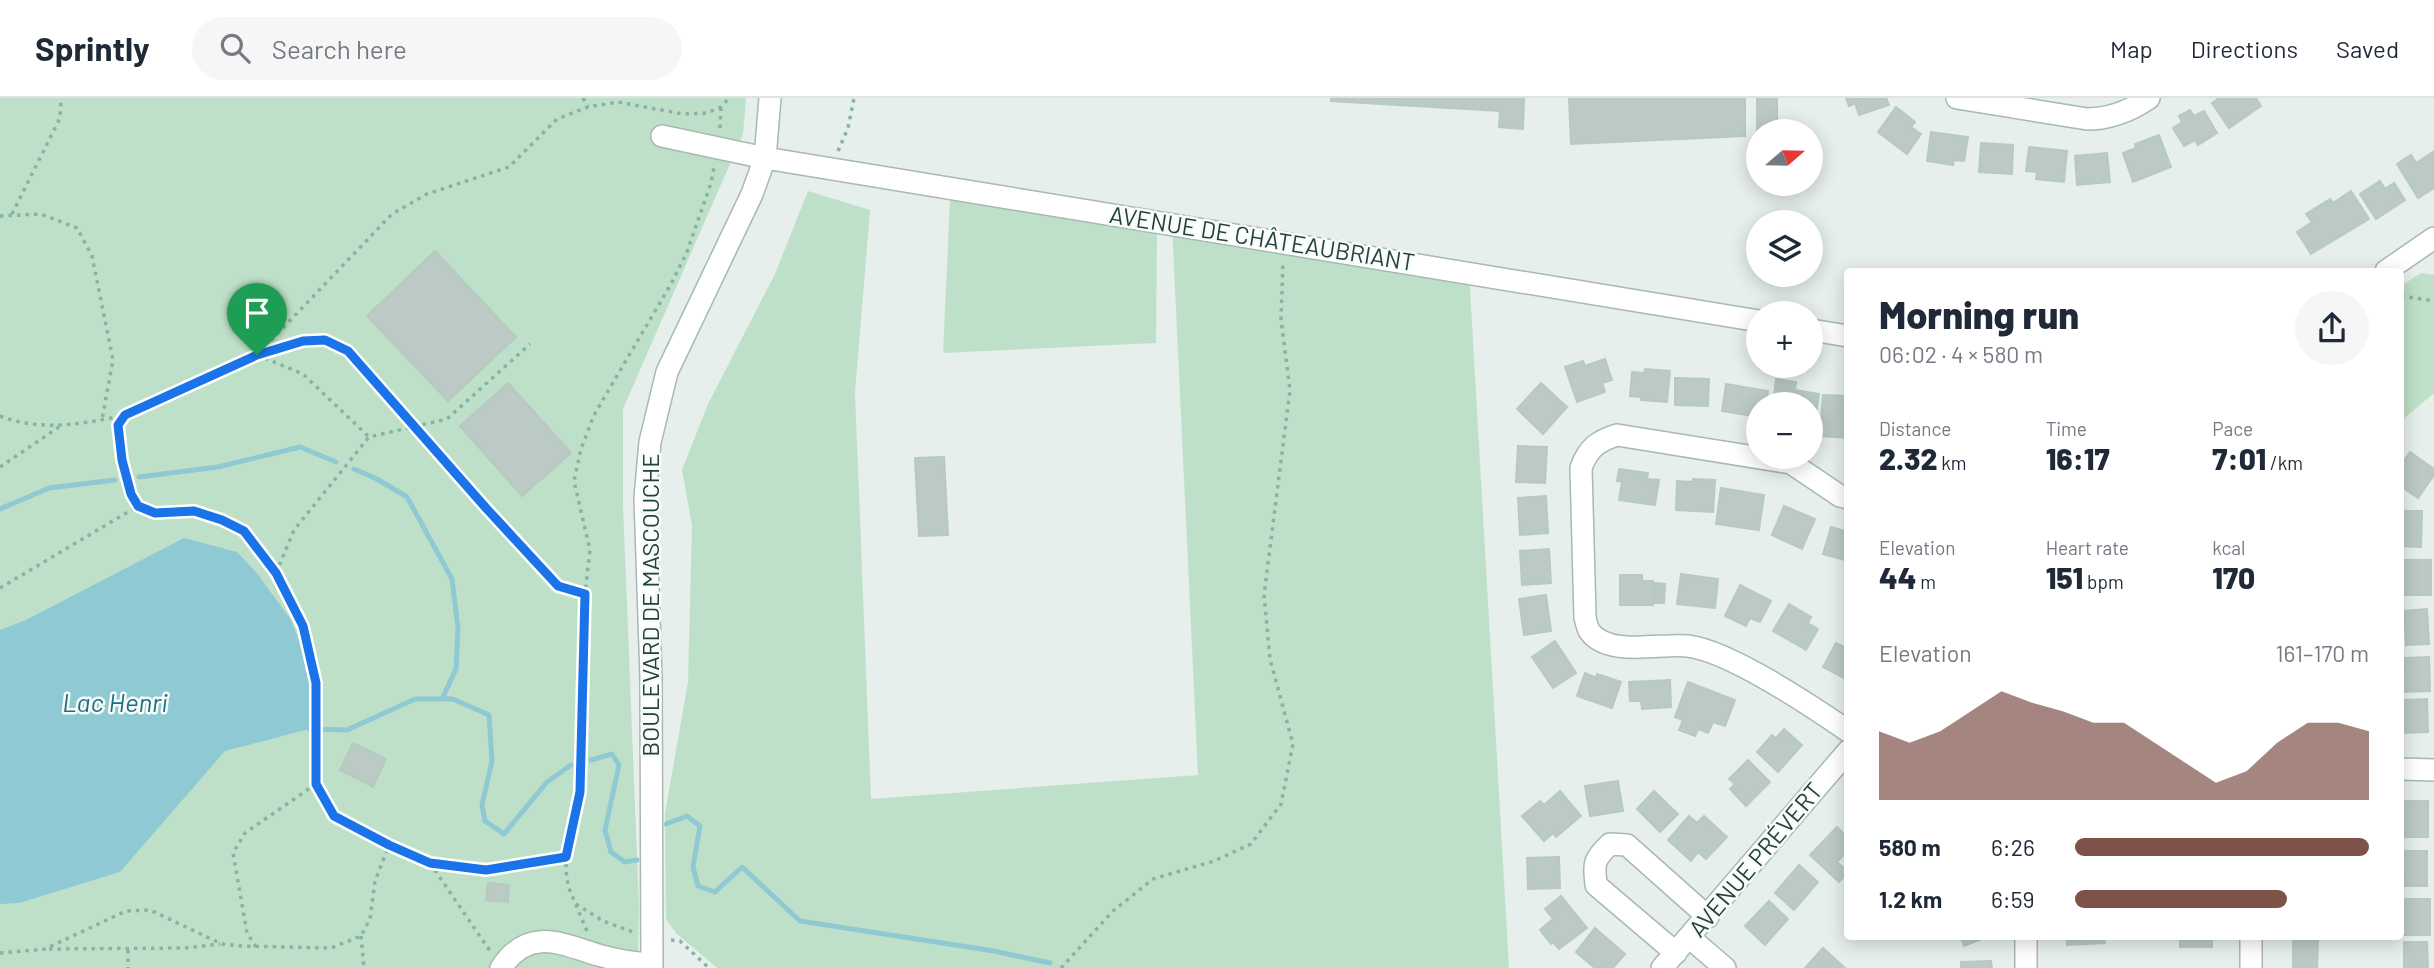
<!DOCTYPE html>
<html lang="en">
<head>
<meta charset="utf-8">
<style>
	body { margin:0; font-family:Barlow,sans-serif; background:#f6f6f7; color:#1f2937; height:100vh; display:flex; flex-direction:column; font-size:26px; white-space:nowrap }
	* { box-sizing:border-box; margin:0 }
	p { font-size:23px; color:#747a83 }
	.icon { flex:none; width:38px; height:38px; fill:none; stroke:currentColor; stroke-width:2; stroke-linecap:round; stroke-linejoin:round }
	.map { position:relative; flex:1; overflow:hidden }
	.side { position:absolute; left:1844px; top:170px; width:560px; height:672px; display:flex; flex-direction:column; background:#fff; border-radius:7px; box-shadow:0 4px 18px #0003 }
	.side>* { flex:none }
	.needle { width:46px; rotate:70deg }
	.tools { position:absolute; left:1746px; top:21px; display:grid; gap:14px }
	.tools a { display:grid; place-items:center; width:77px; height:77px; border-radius:50%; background:#fff; box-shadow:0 4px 18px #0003; font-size:35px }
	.pin { position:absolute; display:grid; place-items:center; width:60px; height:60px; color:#fff; margin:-72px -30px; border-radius:50% 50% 50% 0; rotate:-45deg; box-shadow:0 0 7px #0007 }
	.pin .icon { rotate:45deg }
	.round { display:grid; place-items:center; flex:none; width:74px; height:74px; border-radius:37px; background:#f6f6f7 }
	.summary { display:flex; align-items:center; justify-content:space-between; height:119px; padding:0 35px }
	h1 { font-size:38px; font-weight:800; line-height:52px }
	.metrics { display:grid; grid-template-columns:repeat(3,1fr); gap:10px; height:119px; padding:7px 35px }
	.metrics div { display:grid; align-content:center }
	.metrics b { font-size:30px; font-weight:800 }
	.metrics small { font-size:19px; font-weight:400 }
	.metrics p { font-size:19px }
	.chart { height:196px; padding:14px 35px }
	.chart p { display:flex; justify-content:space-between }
	.chart svg { width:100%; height:126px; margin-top:7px; fill:#7f5249; opacity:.7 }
	ul { padding:0 35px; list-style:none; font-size:23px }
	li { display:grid; grid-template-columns:112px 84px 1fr; align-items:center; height:52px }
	li i { height:18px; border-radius:9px; background:#7f5249 }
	header { display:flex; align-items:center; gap:42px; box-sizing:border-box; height:98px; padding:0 35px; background:#fff; border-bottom:2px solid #e0e1e3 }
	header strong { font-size:33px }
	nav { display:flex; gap:38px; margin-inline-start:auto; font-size:24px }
	.search { width:490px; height:63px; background:#f6f6f7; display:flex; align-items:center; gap:18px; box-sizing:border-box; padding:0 24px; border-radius:38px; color:#747a83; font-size:26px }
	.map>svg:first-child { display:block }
	.green { fill:#bfe0c8 }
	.water { fill:#8ec9d4 }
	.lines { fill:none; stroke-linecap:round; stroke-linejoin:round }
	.stream { stroke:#8ec9d4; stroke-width:5 }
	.building { fill:#bbcac4; stroke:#b8c9c2; stroke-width:2 }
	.minor-casing { stroke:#a8b8b2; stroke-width:24 }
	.path { stroke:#86b3a5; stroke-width:3.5; stroke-dasharray:3.5 5; stroke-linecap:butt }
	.minor { stroke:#fff; stroke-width:21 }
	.route-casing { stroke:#fff; stroke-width:14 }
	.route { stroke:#1a73e8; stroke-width:9 }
	.labels { text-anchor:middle; stroke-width:5; stroke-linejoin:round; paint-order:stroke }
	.street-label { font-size:24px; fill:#24423a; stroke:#f7fbf9 }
	.water-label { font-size:26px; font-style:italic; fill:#1c6f80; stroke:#f7fbf9 }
</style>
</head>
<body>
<header>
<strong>Sprintly</strong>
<div class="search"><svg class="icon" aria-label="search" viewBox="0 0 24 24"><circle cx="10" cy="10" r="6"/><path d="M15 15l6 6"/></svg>Search here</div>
<nav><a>Map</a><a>Directions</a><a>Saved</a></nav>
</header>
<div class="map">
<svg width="2434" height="870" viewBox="0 0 2434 870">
	<rect width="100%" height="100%" fill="#e6efeb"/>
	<!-- green -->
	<path class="green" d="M0,0H746L743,36L623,311V406L639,809L638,870H0Z
		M808,93L870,112L855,294L871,701L1198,677L1172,127L1469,173L1509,870H717L676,835L666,821L665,715L688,584L692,427L682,372L708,306L775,176Z
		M950,102L1157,132L1156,245L943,255Z
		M2421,175L2434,177V295L2401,323V188Z"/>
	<!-- water -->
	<path class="water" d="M184,440L237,454L256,474L291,522L306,560L311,594L309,631L225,653L120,774L19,805L0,806V532L26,522Z"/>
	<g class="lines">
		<!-- stream -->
		<path class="stream" d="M354,371L377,381L407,399L452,481L458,530L456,571L442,601
			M139,379L218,369L300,349L336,364
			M0,411L49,390L115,382
			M309,631L347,632L415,601H453L489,617L492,663L482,707L485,723L504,736L547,684L571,667
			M591,662L612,656L619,667L605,732L611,754L625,764L637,762
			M666,726L687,718L700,728L693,769L698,788L715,794L742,769L800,823L994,853L1050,865"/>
	</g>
	<!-- building -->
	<path class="building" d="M1331,0H1524L1523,31L1499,29L1500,13L1331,3Z
		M1569,0H1745V38L1571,46Z
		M1757,0H1777V33H1759V48H1757Z
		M1846,0H1886L1889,7L1859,17L1855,5L1849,8Z
		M2219,0H2256L2261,8L2229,30L2212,5Z
		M1896,9L1915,24L1911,29L1921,36L1907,56L1878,34Z
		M2190,12L2194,18L2204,13L2217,35L2198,47L2195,42L2184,48L2173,30L2182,24L2179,18Z
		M1931,34L1968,39L1964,63L1954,62L1953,67L1927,63Z
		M2159,37L2171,69L2133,84L2123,55L2136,50L2135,46Z
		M1981,45L2013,47L2012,76L1979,74Z
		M2029,49L2067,53L2064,84L2036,81L2037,74L2026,73Z
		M2433,54L2434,90L2418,100L2397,66L2411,57L2416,65Z
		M2107,55L2110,84L2077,87L2075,58Z
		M2380,83L2385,91L2394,85L2405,102L2376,121L2360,96Z
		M2351,93L2369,121L2311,156L2297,134L2312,124L2306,116L2330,101L2333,105Z
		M435,153L516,239L448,303L367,218Z
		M1605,261L1612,282L1602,285L1605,294L1577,304L1565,269L1583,263L1585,268Z
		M1645,271L1670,273L1667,304L1641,302L1642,299L1630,298L1632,274L1644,275Z
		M1675,280L1709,281L1708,308L1675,307Z
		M1776,281L1796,284L1795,292L1819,296L1814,327H1811V306H1773Z
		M508,285L571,355L522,398L460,328Z
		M1541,285L1567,309L1543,336L1517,311Z
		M1726,286L1768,293L1766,306H1759V319L1722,313Z
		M1823,297L1847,298L1848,340L1820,338Z
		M1518,348L1547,349L1545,385L1516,384Z
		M2410,354L2434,371V377L2418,400L2401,388V383L2406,375L2401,371V367Z
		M944,359L948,437L919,438L915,360Z
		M1619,371L1648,375L1647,381L1659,382L1655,407L1619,402L1622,384L1617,383Z
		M1693,381L1715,382L1713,414L1676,412L1677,383L1693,384Z
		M1721,390L1764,397L1759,432L1716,426Z
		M1546,398L1548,435L1520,437L1518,400Z
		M1784,408L1815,421L1802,451L1772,437Z
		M2401,413H2422L2421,449L2401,448Z
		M1831,429L1848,434V463L1823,456Z
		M1549,451L1551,485L1522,487L1520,453Z
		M2403,462H2431V497H2403Z
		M1681,476L1718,481L1715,510L1677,506Z
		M1620,477H1642V483H1653V507H1620Z
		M1655,485L1665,486L1664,505H1654Z
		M1740,487L1771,503L1760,524L1750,520L1746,528L1725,518Z
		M1546,497L1551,533L1524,537L1519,501Z
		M1789,506L1811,519L1808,525L1818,531L1806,552L1773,533Z
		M2427,511L2429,546L2406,547L2404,513Z
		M1555,543L1576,575L1553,590L1532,559Z
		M1836,545L1848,551V582L1823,569Z
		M2429,559L2430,593L2401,594V575H2405V560Z
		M1585,575L1596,580L1597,576L1621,584L1612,610L1577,598Z
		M1670,582L1671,609L1642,611L1641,603H1630L1629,584Z
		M1688,584L1735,602L1725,628L1713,624L1708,635L1698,631L1695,638L1679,632L1683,622L1675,619Z
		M2427,601L2428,634L2401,635V616H2405L2404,602Z
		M1784,631L1802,647L1778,674L1757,654L1772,637L1776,640Z
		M353,645L386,661L373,689L340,672Z
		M1748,662L1770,684L1746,708L1730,691L1735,686L1729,681Z
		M1618,683L1623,713L1590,718L1585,688Z
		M1560,693L1581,718L1556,739L1553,735L1544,743L1522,718L1540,703L1544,707Z
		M1654,693L1678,716L1660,734L1637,711Z
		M2404,703H2428V739H2404Z
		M1689,718L1697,725L1704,718L1727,739L1706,761L1698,754L1691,763L1668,742Z
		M1837,729L1848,740V752L1837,764L1848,774L1839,784L1810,757Z
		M2404,753H2427V788H2405Z
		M1559,759L1560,790L1528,791L1527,760Z
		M1799,767L1818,784L1794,812L1775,795Z
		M488,785L509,787L508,804L486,802Z
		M1561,798L1587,830L1559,851L1553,844L1551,846L1540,832L1553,821L1545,811Z
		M2402,801H2430V837H2403Z
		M1769,803L1788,821L1765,847L1745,828Z
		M1595,830L1625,856L1613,870H1595L1576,854Z
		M1960,838H1987V839L1964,848Z
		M2067,838H2104L2105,845L2067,847Z
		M2180,838H2216V839L2212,840V849H2180Z
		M2293,842H2318L2317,870H2293Z
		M2404,844H2427L2428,870H2404Z
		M1823,850L1845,870H1805Z
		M1991,863L1992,870H1961V864Z"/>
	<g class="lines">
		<defs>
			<path id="minor" d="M1957,0L2087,21C2111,21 2130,13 2149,0
				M662,38L765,60L1759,223
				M2386,173L2434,140
				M1811,232L1848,238
				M1848,400L1840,398L1791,365L1617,337C1598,343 1588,350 1581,370L1585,519C1586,524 1588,531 1590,534C1609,559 1661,545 1688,548C1729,553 1813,609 1848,633
				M2401,671L2434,672
				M2026,838V870
				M1690,840L1725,870
				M1676,855L1596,787C1594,765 1593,762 1610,746L1627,747L1708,819
				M501,870C528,829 560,845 598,857C616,862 634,865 652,866
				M652,870L651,580L645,400L650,344L667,274L752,96L765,60L770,0
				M1662,870L1848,653
				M2251,870V838"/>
		</defs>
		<!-- minor casing -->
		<use href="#minor" class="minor-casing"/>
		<!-- path -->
		<path class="path" d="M583,0L588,9
			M720,30L721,10
			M838,53L848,30L854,0
			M12,116L60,20L61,0
			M0,118L41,116L77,130L92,158L113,262L102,322
			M2401,198L2434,203
			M259,256L303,243L325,242L348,253L486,410L558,488L585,496
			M257,257L303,276L369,339
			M0,318C41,334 84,326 125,317
			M0,369L59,329
			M276,475L294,432L369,339L447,321L530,246
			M0,490L138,408
			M566,759L486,773L430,765L389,747L334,718L316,686V585L303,528L276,475L244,433L222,422L194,413L155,415L138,408L131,396L123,362L118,327L125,317L257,257L392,116L427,96L509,69L557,21L588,9L618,4L683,16L707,15L721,9L729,0
			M430,765L490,853
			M576,806L603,823L633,834
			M587,833L568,788L566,772V759L580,694L585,496L590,452L574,383L581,351L594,317L671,186L687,154L711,85L714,69
			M361,838L364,870
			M671,842L680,843L709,870
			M256,849L247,835L233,755L245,735L316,686
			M49,851L185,850L220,846
			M128,852V870
			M0,855L45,851L126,813L150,812L222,846L241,848L331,850L361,838L370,821L375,783L389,747
			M1061,870L1113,813L1153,781L1214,763L1251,746L1281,706L1293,646L1270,561L1264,497L1290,292L1281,221L1283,165"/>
		<!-- minor -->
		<use href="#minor" class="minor"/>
	</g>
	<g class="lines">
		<defs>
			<path id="route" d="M325,242L348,253L486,410L558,488L585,496L580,694L566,759L486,772L430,765L389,747L334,718L316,686V585L303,528L276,475L244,433L222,422L194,413L155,415L138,408L131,396L122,362L118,327L125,317L257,257L303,243Z"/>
		</defs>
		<!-- route casing -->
		<use href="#route" class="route-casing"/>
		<!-- route -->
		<use href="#route" class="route"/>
	</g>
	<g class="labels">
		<!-- street labels -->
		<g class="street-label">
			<text transform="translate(1262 141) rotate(9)" y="8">AVENUE DE CHÂTEAUBRIANT</text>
			<text transform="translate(651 507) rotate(-90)" y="8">BOULEVARD DE MASCOUCHE</text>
			<text transform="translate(1756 762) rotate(-50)" y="8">AVENUE PRÉVERT</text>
		</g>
		<!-- water labels -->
		<g class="water-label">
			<text x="115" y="614">Lac Henri</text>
		</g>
	</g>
</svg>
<div class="tools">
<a><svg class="needle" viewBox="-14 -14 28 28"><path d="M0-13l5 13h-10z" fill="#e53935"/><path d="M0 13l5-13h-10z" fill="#747a83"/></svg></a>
<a><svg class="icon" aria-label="layers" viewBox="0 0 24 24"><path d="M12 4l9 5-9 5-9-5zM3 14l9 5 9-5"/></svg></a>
<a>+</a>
<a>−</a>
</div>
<div class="pin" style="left:257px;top:257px;background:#1e9e55"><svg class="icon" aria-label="arrive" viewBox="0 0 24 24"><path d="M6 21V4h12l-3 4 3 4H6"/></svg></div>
<section class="side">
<div class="summary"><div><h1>Morning run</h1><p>06:02 · 4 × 580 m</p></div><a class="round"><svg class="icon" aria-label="share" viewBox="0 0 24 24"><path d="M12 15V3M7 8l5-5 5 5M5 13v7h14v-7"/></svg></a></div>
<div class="metrics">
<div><p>Distance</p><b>2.32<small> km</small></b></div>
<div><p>Time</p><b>16:17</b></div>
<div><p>Pace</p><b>7:01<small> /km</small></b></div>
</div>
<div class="metrics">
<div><p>Elevation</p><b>44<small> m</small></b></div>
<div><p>Heart rate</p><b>151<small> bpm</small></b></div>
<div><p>kcal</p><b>170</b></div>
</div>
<div class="chart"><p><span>Elevation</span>161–170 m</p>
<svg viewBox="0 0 160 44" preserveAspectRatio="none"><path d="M0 44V20L10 24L20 20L30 13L40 6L50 10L60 13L70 17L80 17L90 24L100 31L110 38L120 34L130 24L140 17L150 17L160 20V44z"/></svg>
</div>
<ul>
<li><b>580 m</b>6:26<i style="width:100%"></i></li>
<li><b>1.2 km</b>6:59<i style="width:72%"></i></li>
</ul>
</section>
</div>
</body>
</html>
